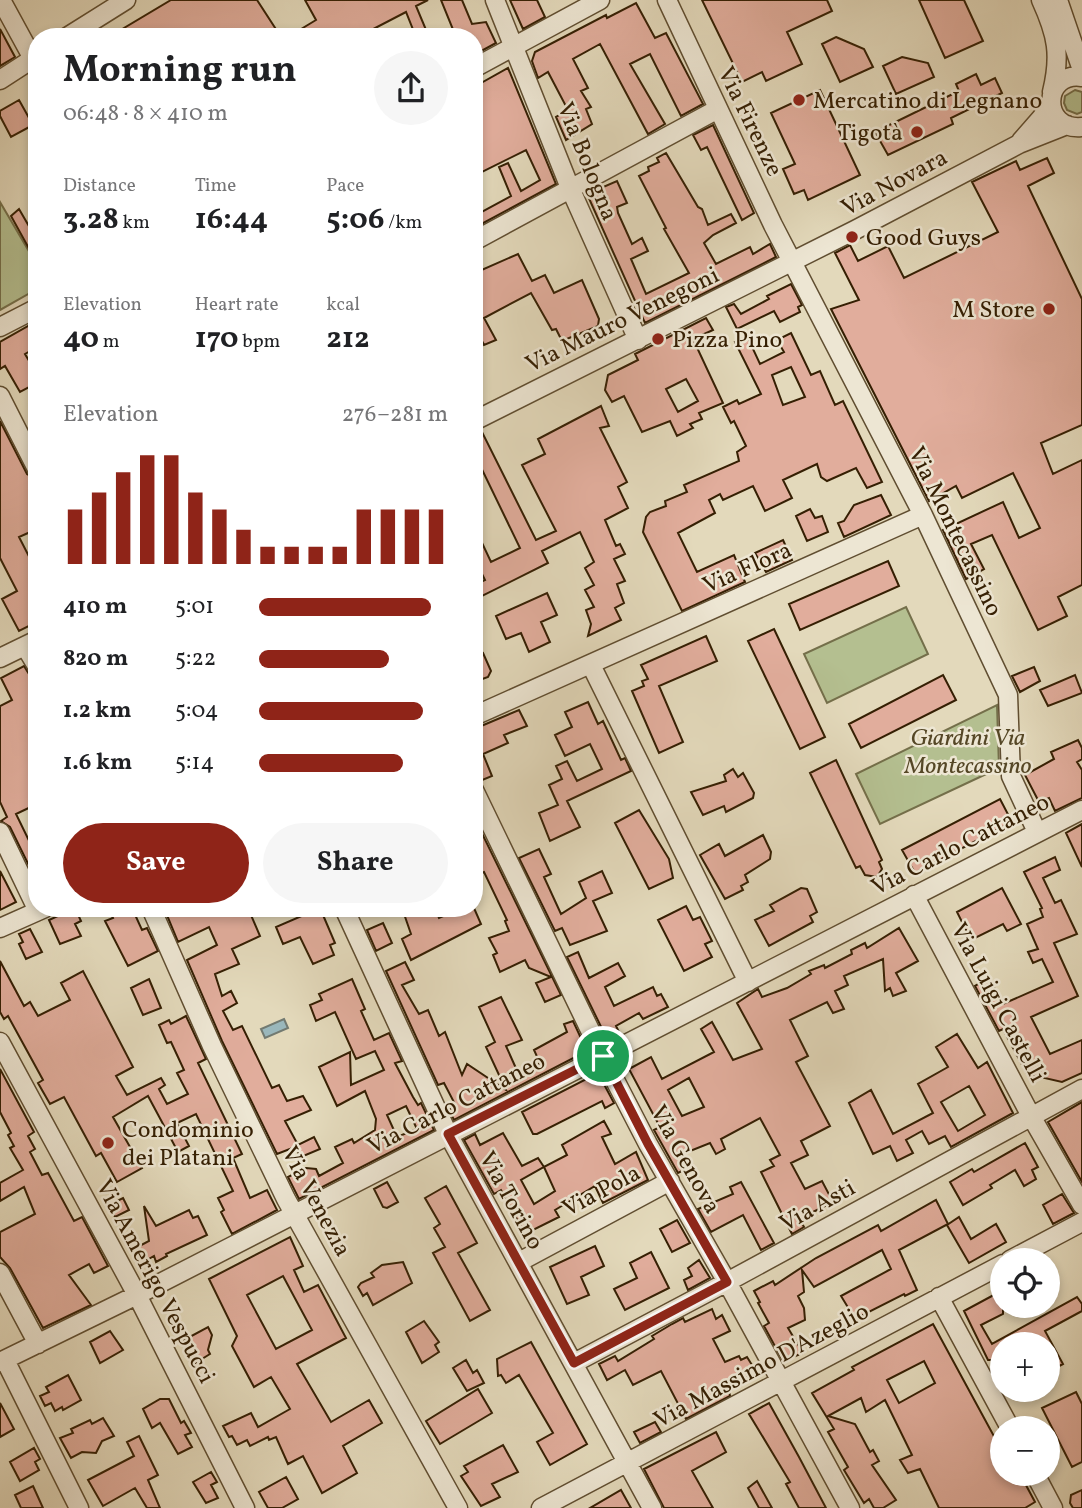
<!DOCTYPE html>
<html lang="en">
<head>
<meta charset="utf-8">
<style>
	body { margin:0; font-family:Vollkorn,serif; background:#f6f6f6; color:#202124; height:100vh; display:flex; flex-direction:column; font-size:26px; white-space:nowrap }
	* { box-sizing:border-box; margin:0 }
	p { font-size:23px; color:#757577 }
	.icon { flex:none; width:38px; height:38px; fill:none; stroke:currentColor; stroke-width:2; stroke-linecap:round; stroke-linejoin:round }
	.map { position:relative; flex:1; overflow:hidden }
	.panel { position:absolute; left:28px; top:28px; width:455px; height:889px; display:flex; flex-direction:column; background:#fff; border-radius:28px; box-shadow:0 4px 10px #0003 }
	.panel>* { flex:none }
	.tools { position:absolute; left:990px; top:1248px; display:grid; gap:14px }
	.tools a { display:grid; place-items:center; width:70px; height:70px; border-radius:50%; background:#fff; box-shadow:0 4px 10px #0003; font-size:35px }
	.pin { position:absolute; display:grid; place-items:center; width:60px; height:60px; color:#fff; margin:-30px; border:4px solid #fff; border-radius:50%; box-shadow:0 2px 7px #0007 }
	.round { display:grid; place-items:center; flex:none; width:74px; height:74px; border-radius:37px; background:#f6f6f6 }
	.summary { display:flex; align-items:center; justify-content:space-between; height:119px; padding:0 35px }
	h1 { font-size:38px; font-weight:700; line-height:52px }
	.stats { display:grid; grid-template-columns:repeat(3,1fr); gap:10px; height:119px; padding:7px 35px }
	.stats div { display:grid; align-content:center }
	.stats b { font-size:30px; font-weight:700 }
	.stats small { font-size:19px; font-weight:400 }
	.stats p { font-size:19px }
	.chart { height:196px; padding:14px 35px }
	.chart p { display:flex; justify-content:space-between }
	.chart svg { width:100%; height:126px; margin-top:7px; stroke:#8f2418; stroke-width:6 }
	.cta { display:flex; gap:14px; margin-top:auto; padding:14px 35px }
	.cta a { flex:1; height:80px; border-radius:42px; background:#8f2418; color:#fff; font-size:28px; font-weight:700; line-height:80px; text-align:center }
	.cta a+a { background:#f6f6f6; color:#202124 }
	ul { padding:0 35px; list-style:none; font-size:23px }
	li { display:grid; grid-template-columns:112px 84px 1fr; align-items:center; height:52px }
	li i { height:18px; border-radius:9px; background:#8f2418 }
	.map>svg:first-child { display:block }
	.green { fill:#b4bf90; stroke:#746f4a; stroke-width:2 }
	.water { fill:#9ab7bb; stroke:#727a71; stroke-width:2 }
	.building { fill:#e1ad9c; stroke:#351f03; stroke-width:2; fill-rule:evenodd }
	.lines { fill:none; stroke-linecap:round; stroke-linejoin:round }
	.minor-casing { stroke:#604e31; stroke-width:21 }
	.minor { stroke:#ede6d3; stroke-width:18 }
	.route-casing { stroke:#fff; stroke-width:14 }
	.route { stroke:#8f2418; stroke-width:9 }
	.poi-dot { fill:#8f2418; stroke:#ede6d3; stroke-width:2.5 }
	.labels { text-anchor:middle; stroke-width:5; stroke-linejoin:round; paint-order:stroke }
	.poi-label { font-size:24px; fill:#351f03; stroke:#ede6d3; text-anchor:start }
	.street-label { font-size:24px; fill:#351f03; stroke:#ede6d3 }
	.park-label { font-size:24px; font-style:italic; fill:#554726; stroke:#ede6d3 }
</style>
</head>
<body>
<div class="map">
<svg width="1082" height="1508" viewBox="0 0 1082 1508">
	<rect width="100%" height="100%" fill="#e3d9bb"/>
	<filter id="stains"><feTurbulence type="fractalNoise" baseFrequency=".00286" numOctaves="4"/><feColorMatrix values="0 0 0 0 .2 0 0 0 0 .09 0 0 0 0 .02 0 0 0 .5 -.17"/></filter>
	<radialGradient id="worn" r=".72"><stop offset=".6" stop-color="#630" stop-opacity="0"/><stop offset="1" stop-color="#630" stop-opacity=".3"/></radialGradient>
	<!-- green -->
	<path class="green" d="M1075,90L1082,92V112L1077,114L1067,110L1064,103L1065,96Z
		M0,202L37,265V289L0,310Z
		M906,607L928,654L827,703L804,654Z
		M997,705L999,768L880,824L856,774Z"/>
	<!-- water -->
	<path class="water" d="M284,1019L288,1028L265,1038L261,1029Z"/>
	<!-- building -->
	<path class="building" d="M171,0H257L281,37H109Z
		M305,0H428L416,6L429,37H416L406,12L358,37H288L316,20Z
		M441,0H462L472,24L486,22L496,43L474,55V37H456Z
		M510,0H537L545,17L523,29Z
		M702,0H827L832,11L787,32L802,64L766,81L762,72L742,82Z
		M919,0H964L983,41L945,58Z
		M636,3L655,38L666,33L703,104L681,116L650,54L630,64L665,124L648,134L600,44L573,59L588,88L581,91L591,107L586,109L592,124L566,140L556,117L568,110L548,72L538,78L532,61L535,52L606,15L607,18Z
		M0,29L15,57L0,66Z
		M836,37L864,49L873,67L840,82L822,44Z
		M902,57L928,63L934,77L896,94L883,66Z
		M508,68L556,184L474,228V216L511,196L499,167L508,163L521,191L540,180L526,150L474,176V147L480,145L474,133V87Z
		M976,74L981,85L995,78L1002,93L951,118L953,124L888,155L875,132L959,91L956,84Z
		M820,90L860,175L808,200L804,190L794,194L783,169L795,164L771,113Z
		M19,100L33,125L11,137L0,116V111Z
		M713,125L754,213L742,220L707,147L701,150L693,135Z
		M666,153L698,207L702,209L708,225L731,214L736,223L713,235L704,243L716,264L750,247L753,254L770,244L776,257L645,323L587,194L617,181L627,203L617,207L618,213L632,244L642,238L648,251L631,259L646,294L689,273L664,229L666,228L639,176L649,171L648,167L659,162L657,158Z
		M1047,158L1054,173L1028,186L1082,299V425L1041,443L1053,474L1082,460V585L1058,597L1067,616L1038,630L992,535L971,544L984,569L966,579L943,530L1003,502L1019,538L1040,528L1013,473L962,498L956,486L929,501L831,309L859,300L835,253L850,245L858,261L888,246L904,278L998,232L972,182L1016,161L1020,170Z
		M19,209L37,240V263L11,216Z
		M518,254L532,281L545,275L554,293L582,280L599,319L598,326L562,341L556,329L552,330L531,293L484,318L496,340L484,345L474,325V281L477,272Z
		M791,284L802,305L798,307L800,312L780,322L774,311L737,329L726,307L734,304L741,314L769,299L767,296Z
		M706,318L713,330L693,339L723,403L699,413L702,419L690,424L693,428L677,436L670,421L642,432L624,396L612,402L605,390L608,375L638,360L635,354ZM686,379L698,401L678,412L666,389Z
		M37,321V347L25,354L37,374V383L20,392L5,366L0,369V342Z
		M791,333L811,375L820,371L835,405L843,401L882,482L867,488L856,468L827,481L821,477L817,464L783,480L792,498L765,511L753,486L723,500L720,494L709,500L715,513L678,533L697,572L734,555L745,582L682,611L643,532L646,517L650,512L666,506L665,501L687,492L684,485L739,461L737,452L746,446L734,421L731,423L723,407L737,400L739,404L761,394L735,342L747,336L760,364L784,352L777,340ZM791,367L805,397L783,405L772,375Z
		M601,406L609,426L600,428L627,482L618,487L628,508L605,520L616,546L620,544L625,554L614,559L625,581L617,584L624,603L615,608L621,620L588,636L591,624L586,610L594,607L585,590L594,585L585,568L594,562L580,532L542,551L548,563L474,600V585L485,580L474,558V526L491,562L520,548L474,453V436L482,432L536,540L556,531L522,465L545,454L538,439Z
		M0,421L27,474L37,480V529L19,537L37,572V622L19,631L2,599L17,591L0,558Z
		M881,495L891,515L844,537L838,523L844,521L854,505Z
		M810,509L815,518L822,516L828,532L807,541L796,516Z
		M783,540L792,560L766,572L755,553Z
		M888,561L899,586L800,630L789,604Z
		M547,593L557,615L541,622L550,642L529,652L521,633L506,639L496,616Z
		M774,629L825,737L800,749L748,641Z
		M706,636L717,661L659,686L683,742L659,753L632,691L644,686L642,681L648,679L641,665Z
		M483,653L491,671L488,677L474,682V655Z
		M24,666L37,687V804L16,814L37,857V882L10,827L1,821L7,817L0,802V706L12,700L1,678Z
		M1034,667L1040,681L1020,692L1012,676Z
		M943,675L956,700L861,748L849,724Z
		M1075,675L1082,693L1048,706L1040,690Z
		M588,702L598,724L603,721L621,760L625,758L631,771L567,801L580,827L550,841L539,813L558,805L549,785L562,779L556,766L567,761L577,781L602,769L590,744L565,756L555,735L572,727L565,712Z
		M519,710L527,726L504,735L508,743L483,754L492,776L480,781L474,779V729Z
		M1078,740L1082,748V759L1077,762L1082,770V798L1055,811L1049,798L1039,802L1025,775L1054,759L1051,752Z
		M836,760L882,860L879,862L882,869L877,877L865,875L860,866L856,868L810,773Z
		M733,769L738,777L743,773L754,793L753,798L726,812L724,806L703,815L691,792L726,781L724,775Z
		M1000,799L1012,822L915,873L902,850Z
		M639,810L669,859L673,878L649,889L615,823Z
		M474,817L561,995L545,1002L536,983L551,977L529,968L525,960L500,972L493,955L497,953L489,938L509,931L505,921L507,920L484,872L474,876Z
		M1082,824V867L1066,833Z
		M763,835L771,852L770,859L745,875L748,882L741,886L743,890L725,899L700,855L719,844L725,856Z
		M539,849L551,874L544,877L561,914L586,898L579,882L602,871L612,893L593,901L607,931L570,945L562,928L555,931L519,858Z
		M1055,857L1060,870L1043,878L1055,903L1061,900L1077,934L1054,943L1078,996L1031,1017L1050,1054L1082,1040V1073L1062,1082L1027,1074L1003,1029L999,1031L975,986L989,978L1003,1004L1053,982L1042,959L1033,963L1028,952L1038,949L1027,924L1043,917L1040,909L1042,908L1024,872Z
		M0,871L16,902L0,910Z
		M801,888L807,889L817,912L810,916L813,922L769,946L755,920L774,911L770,905Z
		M1002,888L1021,924L1007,931L1003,924L971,940L957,912Z
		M686,906L693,920L700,917L712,941L705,944L712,957L684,971L658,920Z
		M75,908L81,921L75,924L81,936L60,944L49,920Z
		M108,908H132L142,930L147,928L158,951L128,966L105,921L113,918Z
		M164,908H208L211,915L225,908H248L260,936L232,949L239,964L215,974L222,996L231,991L237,1003L223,1011L233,1030L242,1026L272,1088L279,1085L287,1101L303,1096L311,1110L285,1121L298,1145L314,1137L320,1149L301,1157L295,1147L277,1154L222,1041L187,960L217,945L209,927L178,942Z
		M320,908L335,943L330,945L334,955L313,964L300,937L283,944L276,927Z
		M402,908H435L439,918L462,908H474L481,924L411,960L402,939L411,934Z
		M383,923L392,943L376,951L367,930Z
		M899,928L918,961L896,973L906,991L893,996L890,988L885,991L883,959L844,976L848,985L835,991L844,1009L833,1013L827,1002L790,1020L808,1056L796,1062L830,1126L801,1141L808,1155L791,1163L805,1189L822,1181L833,1202L799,1219L804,1227L792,1234L761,1172L774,1166L770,1160L780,1155L760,1118L721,1139L725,1149L716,1154L710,1143L680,1155L688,1168L678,1173L654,1130L660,1127L629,1069L651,1057L662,1079L714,1052L701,1029L712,1022L733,1060L762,1049L737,1003L758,989L762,997L787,988L811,974L809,971L824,965L825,968L852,954L851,950L865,943L867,948ZM689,1078L704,1107L682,1116L668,1090Z
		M30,929L42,952L26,959L19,944L23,942L19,934Z
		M578,952L589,978L618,963L625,976L605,987L614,1006L653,987L657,996L661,994L668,1007L643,1019L639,1013L616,1026L620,1034L608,1041L567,957Z
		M0,961L24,1006L30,1002L38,1016L70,1000L61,983L83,971L133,1067L116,1076L127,1095L161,1078L165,1085L159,1089L167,1104L188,1094L177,1073L184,1070L171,1042L167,1043L159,1025L169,1020L171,1024L186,1016L206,1059L198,1063L242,1154L233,1158L250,1198L267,1190L277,1210L232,1234L221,1212L224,1210L218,1198L233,1191L196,1114L177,1123L189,1146L178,1152L148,1096L113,1117L142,1168L117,1182L101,1153L96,1156L64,1097L50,1104L38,1083L43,1080L8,1016L4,1019L0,1012Z
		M405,962L414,980L402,985L419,1014L428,1010L439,1036L445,1032L462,1075L467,1064L506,1090L486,1047L495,1042L479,1007L501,997L522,1040L506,1046L519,1075L540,1063L534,1050L567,1032L564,1024L573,1021L587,1051L454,1120L449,1110L456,1106L444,1083L438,1085L386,971Z
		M149,979L161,1008L143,1015L131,988Z
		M352,979L365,1009L361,1011L374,1040L389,1033L402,1061L395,1063L413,1097L418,1105L421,1103L434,1130L299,1199L288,1177L306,1168L316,1169L319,1176L343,1163L335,1147L352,1139L354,1143L375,1130L376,1119L365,1091L337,1106L319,1067L350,1052L351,1085L384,1070L375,1051L356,1059L335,1012L316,1021L310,1005L322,1000L319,994ZM406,1106L417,1129L397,1137L387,1115Z
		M957,1034L978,1068L987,1062L1013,1113L951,1147L945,1136L929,1144L922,1131L906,1140L913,1153L897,1161L890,1146L873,1154L849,1103L871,1090L893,1134L933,1113L918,1084L948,1067L936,1047ZM969,1086L985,1115L958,1131L941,1102Z
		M0,1069L34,1132L28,1136L35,1149L30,1152L42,1175L48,1173L74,1221L82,1217L108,1266L94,1273L89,1264L69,1275L91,1305L43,1328L10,1268L0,1257V1232L35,1214L24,1187L0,1201V1183L23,1170L10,1148L14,1146L8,1135L11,1133L0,1112Z
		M598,1073L614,1103L605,1108L602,1101L537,1134H533L522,1112Z
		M1082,1102V1182L1048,1122Z
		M604,1121L611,1134L602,1137L615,1164L636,1152L648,1180L603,1203L595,1186L555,1210L559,1217L525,1234L501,1190L494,1194L464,1140L475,1134L480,1145L503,1133L522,1166L538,1158L544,1167L567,1155L562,1145ZM544,1167L555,1191L534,1204L521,1180Z
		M1025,1143L1038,1167L1032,1170L1036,1179L1024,1186L1015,1170L990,1185L992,1188L963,1205L950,1182L972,1169L974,1172Z
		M387,1182L398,1202L387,1208L383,1207L374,1189Z
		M741,1182L774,1243L761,1250L743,1215L711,1232L698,1209L733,1194L730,1187Z
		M446,1186L477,1243L458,1253L490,1310L470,1321L433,1253L445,1247L434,1228L440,1224L425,1198Z
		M1062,1194L1074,1213L1053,1224L1043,1205Z
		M123,1198L129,1210L115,1217L109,1205Z
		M936,1200L948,1224L899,1250L917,1290L905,1296L904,1294L855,1319L841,1296L891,1269L882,1250L814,1287L802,1270L804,1292L798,1296L804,1308L805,1320L788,1328L803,1353L783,1361L764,1326L769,1323L758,1303L760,1302L754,1291L773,1281L775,1285L816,1258L878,1225L881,1231Z
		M144,1206L156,1226L189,1210L193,1218L198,1216L207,1235L166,1254L167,1256L156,1262L154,1256L140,1264L132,1250L149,1241Z
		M959,1217L971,1239L996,1224L1006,1242L969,1263L947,1225Z
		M677,1220L690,1243L672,1252L660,1229Z
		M290,1237L303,1266L294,1270L304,1292L318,1285L346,1338L297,1364L331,1422L369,1400L382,1423L343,1446L357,1473L322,1493L303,1456L288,1464L276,1437L269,1440L268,1437L250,1446L247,1440L237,1445L232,1436L229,1437L223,1426L251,1413L258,1427L290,1409L271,1377L254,1387L232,1346L237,1336L209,1279ZM283,1276L312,1330L276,1349L247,1295Z
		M595,1246L604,1266L581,1277L589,1295L567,1304L550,1267Z
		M651,1252L669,1288L625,1310L614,1289L637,1278L630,1263Z
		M699,1260L710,1278L688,1290L684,1280L692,1276L688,1268Z
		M403,1262L412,1283L373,1305L367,1293L363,1296L358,1287L361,1283L374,1277L371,1273L382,1265Z
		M1003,1290V1314L981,1325L992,1344L1077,1297L1082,1304V1311L1045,1331L1063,1364L1048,1372V1344H1003V1379L992,1360H988L964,1311Z
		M712,1309L716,1319L722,1315L730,1331L713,1339L725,1362L739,1356L741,1360L747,1357L757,1373L746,1378V1382L729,1391L730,1396L686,1419L661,1371L633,1385L625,1370L607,1380L599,1364L615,1356L618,1361L654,1339L652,1336L672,1324L683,1318L685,1322Z
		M424,1321L439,1342L435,1345L439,1352L422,1363L406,1332Z
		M933,1324L996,1440H1000L1003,1446V1474H1020L1035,1502L1025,1508H939L920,1469L908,1473L900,1460L912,1455L885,1400L866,1412L861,1398L828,1416L855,1424L870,1452L873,1450L879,1461L872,1465L896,1500L883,1508H874L869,1499L864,1503L844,1470L848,1467L828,1432L834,1429L812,1393L854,1370L852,1367ZM924,1361L935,1383L899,1403L887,1380Z
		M208,1327L212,1335L208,1350L210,1354L192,1365L186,1354L190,1352L184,1340Z
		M110,1331L123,1350L100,1363L90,1342Z
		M531,1342L587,1444L550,1465L537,1442L553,1433L519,1375L506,1383L501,1375L498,1376L497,1359Z
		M466,1360L473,1373L477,1370L484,1383L467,1391L453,1368Z
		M68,1375L81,1400L63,1410L62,1407L55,1411L51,1403L45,1406L40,1396L49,1392L46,1387Z
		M478,1389L492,1413L440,1444L426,1421Z
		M1076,1392L1082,1404V1462L1072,1467L1042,1408Z
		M160,1399H169L181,1423L184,1421L191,1433L185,1435L192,1447L178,1454L160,1423L152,1428L143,1409Z
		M0,1403L14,1429L0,1437Z
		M769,1403L799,1457L826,1508H799L786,1484L790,1482L749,1414Z
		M103,1418L114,1436L102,1441L96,1453L82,1452L71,1458L60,1438L73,1433L71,1429L90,1420L92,1424Z
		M655,1422L661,1432L640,1443L634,1432Z
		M716,1432L726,1452L692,1471L713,1508H664L644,1469Z
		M139,1436L158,1475L148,1480L160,1508H147L135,1488L103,1506L88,1480L134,1456L127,1442Z
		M503,1445L518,1472L492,1484L500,1497L481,1506L461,1476L468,1472L464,1466Z
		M34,1448L40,1459L35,1462L39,1470L20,1481L10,1462Z
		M211,1472L217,1482L211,1485L218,1498L206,1503L193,1482Z
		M286,1477L298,1499L282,1508H268L259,1492Z
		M757,1481L772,1508H759L748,1488Z
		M33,1486L43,1508H21L15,1495Z
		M621,1490L631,1508H590Z
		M1082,1490V1508H1073L1070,1503L1071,1495Z"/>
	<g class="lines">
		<defs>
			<path id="minor" d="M1,0L37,66
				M495,0L570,188L638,340
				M667,0L773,225L923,515L1008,695L1011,776L1037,832
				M1041,0C1057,35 1061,55 1052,92
				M1058,0L1082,70
				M67,37L126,0
				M474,68L600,0
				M1082,77C1042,71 1040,131 1082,127
				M0,80L37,56
				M1021,141L1042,117L1051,101
				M474,241L718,109
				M0,327L37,308
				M0,396L37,469
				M474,421L855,230L1019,144L1067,125
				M25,646L37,666
				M0,658L37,640
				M591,665L748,982
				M474,716L923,515
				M474,790L603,1057L648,1144L727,1282L850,1508
				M0,832L38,911
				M914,895L1031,1116L1082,1205
				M151,908L212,1046L286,1199L458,1508
				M344,908L448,1134L652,1508
				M0,928L45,908
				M0,1042L137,1295L245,1508
				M1010,1260L1082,1222
				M519,1262L670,1181
				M0,1273L38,1344
				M939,1297L1010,1428
				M5,1360L79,1508
				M0,1362L137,1295L1082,810
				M574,1363L727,1282L1082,1089
				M1035,1474L1053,1508
				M541,1508L1003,1264"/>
		</defs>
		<!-- minor casing -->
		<use href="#minor" class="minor-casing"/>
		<!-- minor -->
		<use href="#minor" class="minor"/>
	</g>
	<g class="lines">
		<defs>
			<path id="route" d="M603,1056L648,1144L727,1282L574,1363L448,1134Z"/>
		</defs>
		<!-- route casing -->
		<use href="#route" class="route-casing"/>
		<!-- route -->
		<use href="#route" class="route"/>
	</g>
	<!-- markers -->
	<g class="poi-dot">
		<circle cx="799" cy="100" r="7"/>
		<circle cx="917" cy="132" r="7"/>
		<circle cx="852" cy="237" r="7"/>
		<circle cx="1049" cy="309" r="7"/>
		<circle cx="658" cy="339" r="7"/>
		<circle cx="108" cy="1143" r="7"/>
	</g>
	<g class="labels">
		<!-- poi labels -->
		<g class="poi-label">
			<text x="813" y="108">Mercatino di Legnano</text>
			<text x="903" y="140" text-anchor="end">Tigotà</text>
			<text x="866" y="245">Good Guys</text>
			<text x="1035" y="317" text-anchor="end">M Store</text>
			<text x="672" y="347">Pizza Pino</text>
			<text x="122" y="1137">Condominio<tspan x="122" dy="28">dei Platani</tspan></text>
		</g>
		<!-- street labels -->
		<g class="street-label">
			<text transform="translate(751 121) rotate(64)" y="8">Via Firenze</text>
			<text transform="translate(588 161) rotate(68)" y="8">Via Bologna</text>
			<text transform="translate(894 182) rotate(-28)" y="8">Via Novara</text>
			<text transform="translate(622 319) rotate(-26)" y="8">Via Mauro Venegoni</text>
			<text transform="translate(956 531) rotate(64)" y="8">Via Montecassino</text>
			<text transform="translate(747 567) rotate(-24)" y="8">Via Flora</text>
			<text transform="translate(960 844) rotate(-27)" y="8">Via Carlo Cattaneo</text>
			<text transform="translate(999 1002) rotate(62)" y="8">Via Luigi Castelli</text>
			<text transform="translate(456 1103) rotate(-27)" y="8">Via Carlo Cattaneo</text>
			<text transform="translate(686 1159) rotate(61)" y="8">Via Genova</text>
			<text transform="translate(601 1190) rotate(-28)" y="8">Via Pola</text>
			<text transform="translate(512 1200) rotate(61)" y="8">Via Torino</text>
			<text transform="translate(317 1201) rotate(62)" y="8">Via Venezia</text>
			<text transform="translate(817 1205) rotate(-29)" y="8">Via Asti</text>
			<text transform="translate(156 1281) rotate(62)" y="8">Via Amerigo Vespucci</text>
			<text transform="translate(761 1365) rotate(-28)" y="8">Via Massimo D'Azeglio</text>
		</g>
		<!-- park labels -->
		<g class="park-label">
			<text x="968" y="745">Giardini Via<tspan x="968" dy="28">Montecassino</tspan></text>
		</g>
	</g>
	<rect width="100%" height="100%" filter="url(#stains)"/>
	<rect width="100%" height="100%" fill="url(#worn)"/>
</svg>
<div class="tools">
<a><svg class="icon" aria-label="locate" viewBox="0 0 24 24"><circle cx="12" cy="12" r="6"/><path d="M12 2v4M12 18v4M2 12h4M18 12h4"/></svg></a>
<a>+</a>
<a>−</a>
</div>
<div class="pin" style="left:603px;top:1056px;background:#1e9e55"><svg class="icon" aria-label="arrive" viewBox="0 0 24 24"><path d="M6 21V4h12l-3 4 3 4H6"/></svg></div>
<section class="panel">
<div class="summary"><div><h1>Morning run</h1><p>06:48 · 8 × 410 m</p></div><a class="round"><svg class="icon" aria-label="share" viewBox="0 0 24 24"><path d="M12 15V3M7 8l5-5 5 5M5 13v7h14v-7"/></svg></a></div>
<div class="stats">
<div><p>Distance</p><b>3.28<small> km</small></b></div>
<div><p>Time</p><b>16:44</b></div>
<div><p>Pace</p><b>5:06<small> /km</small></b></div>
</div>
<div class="stats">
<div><p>Elevation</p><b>40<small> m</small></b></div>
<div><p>Heart rate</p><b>170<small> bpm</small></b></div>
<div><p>kcal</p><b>212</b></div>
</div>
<div class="chart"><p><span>Elevation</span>276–281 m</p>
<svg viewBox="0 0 160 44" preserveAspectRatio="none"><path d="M5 44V25M15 44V19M25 44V12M35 44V6M45 44V6M55 44V19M65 44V25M75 44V32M85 44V38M95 44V38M105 44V38M115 44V38M125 44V25M135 44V25M145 44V25M155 44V25"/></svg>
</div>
<ul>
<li><b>410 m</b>5:01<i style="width:91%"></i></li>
<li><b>820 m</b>5:22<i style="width:69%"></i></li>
<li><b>1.2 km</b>5:04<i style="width:87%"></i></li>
<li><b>1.6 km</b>5:14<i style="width:76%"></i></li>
</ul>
<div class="cta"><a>Save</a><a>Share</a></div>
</section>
</div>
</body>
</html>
